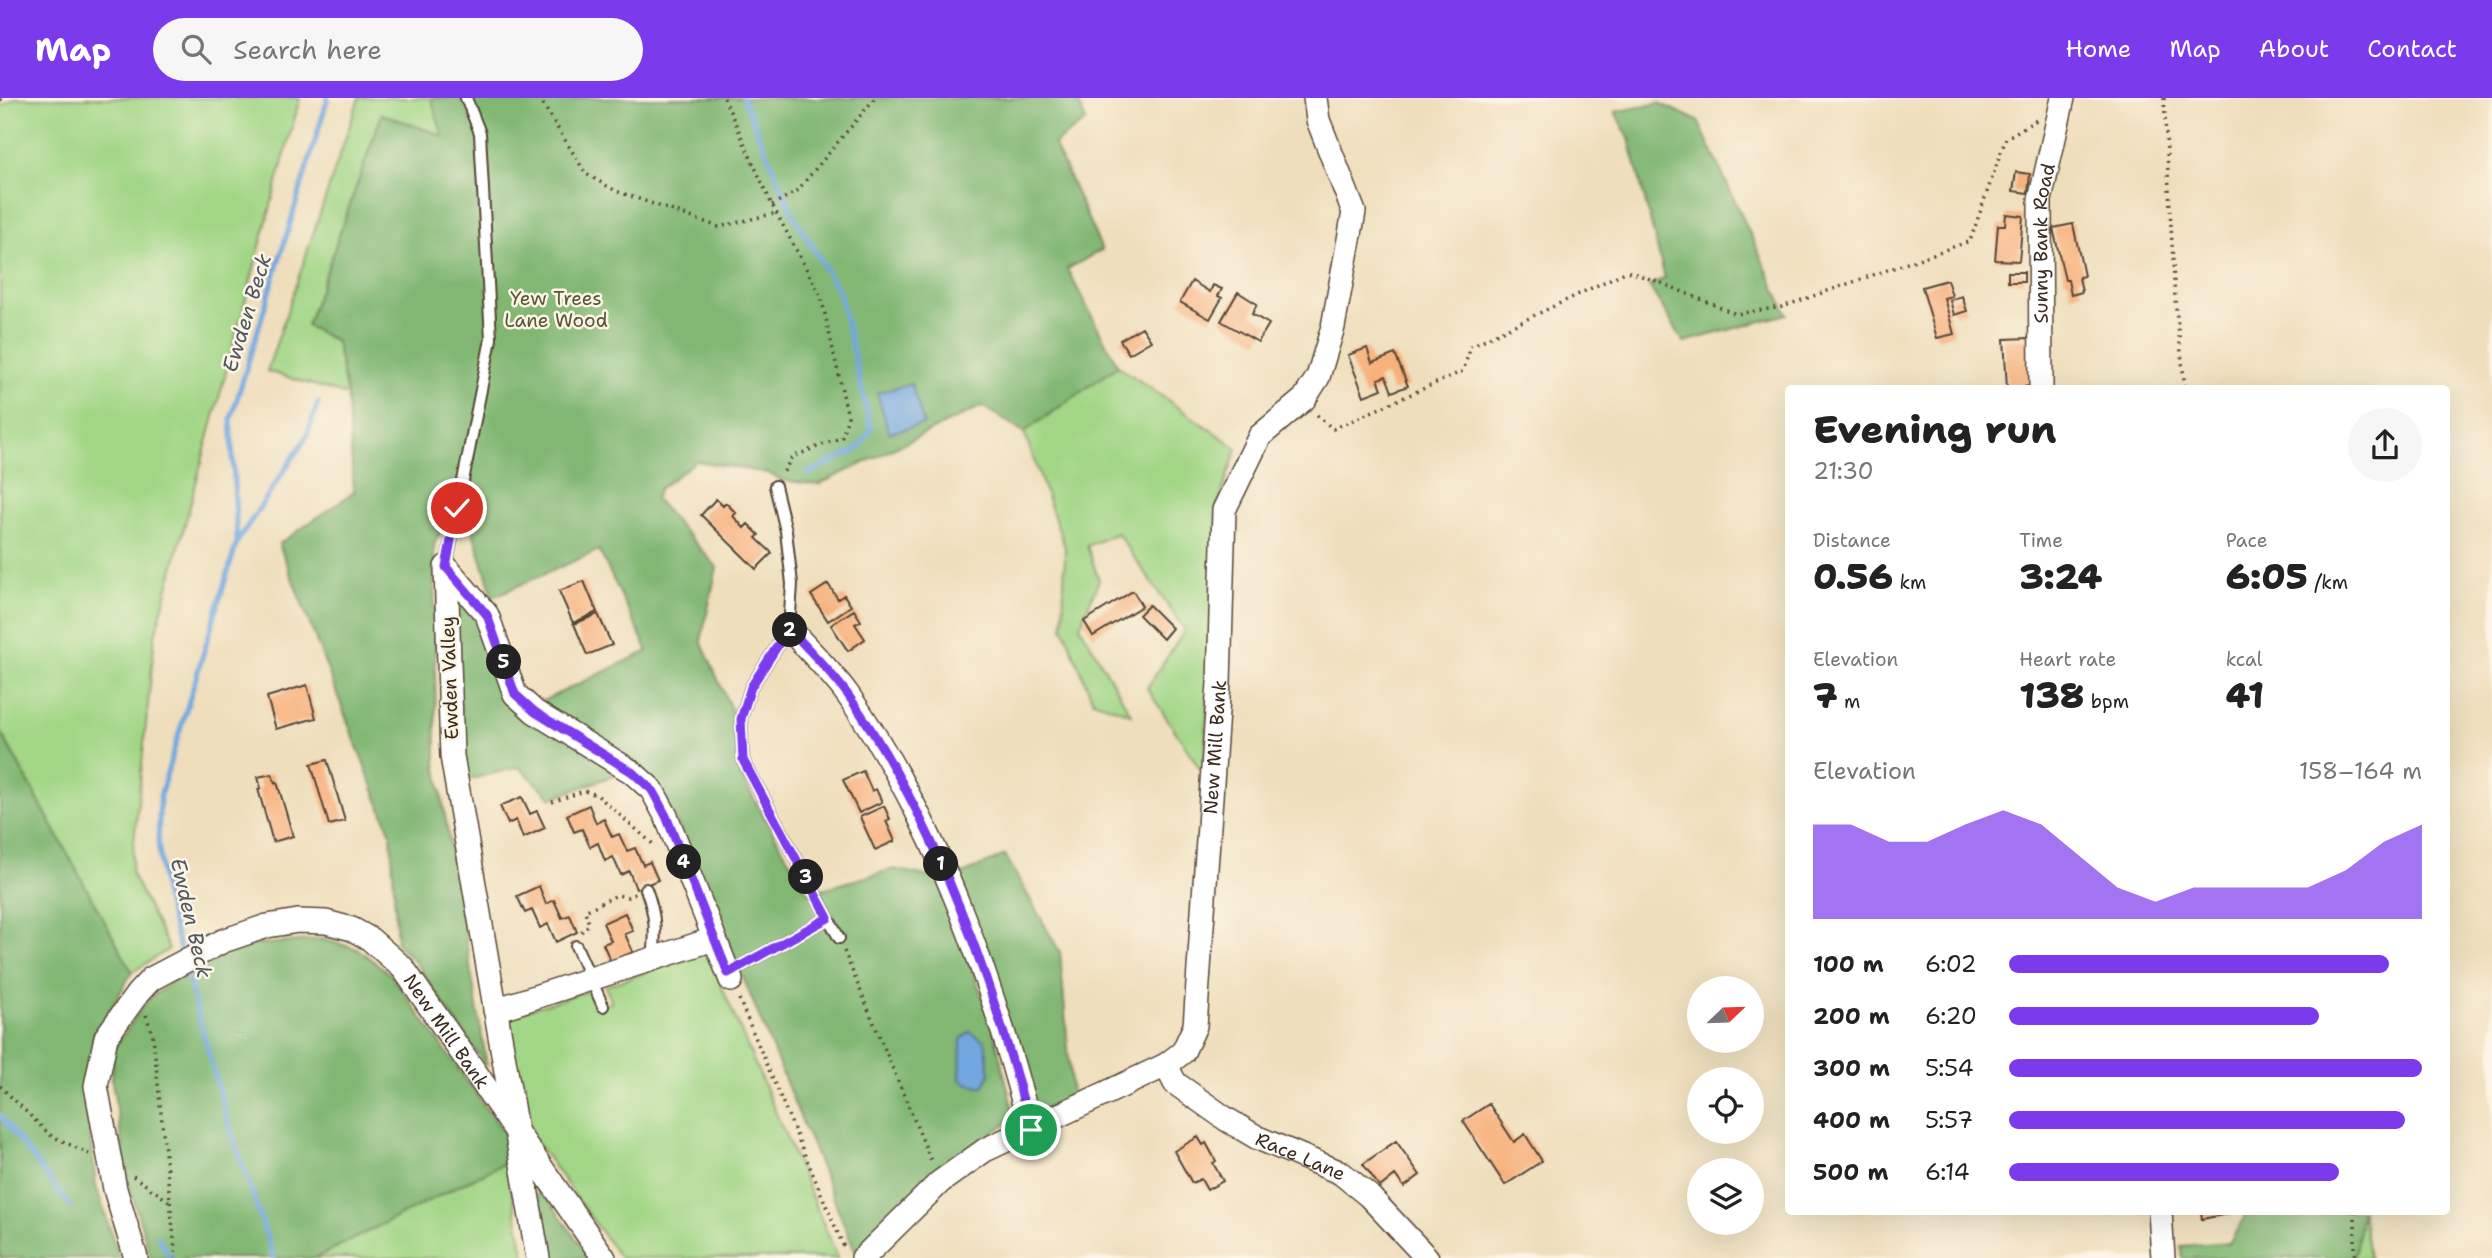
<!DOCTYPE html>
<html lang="en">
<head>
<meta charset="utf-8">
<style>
	body { margin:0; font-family:"Shantell Sans",sans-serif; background:#f6f6f6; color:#222; height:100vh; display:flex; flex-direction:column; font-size:26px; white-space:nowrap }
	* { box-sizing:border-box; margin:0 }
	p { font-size:23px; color:#767676 }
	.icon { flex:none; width:38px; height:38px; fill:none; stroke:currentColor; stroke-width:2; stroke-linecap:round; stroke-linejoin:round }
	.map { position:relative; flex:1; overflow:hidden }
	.side { position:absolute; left:1785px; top:287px; width:665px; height:830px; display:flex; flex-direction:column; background:#fff; border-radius:7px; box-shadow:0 7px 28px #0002 }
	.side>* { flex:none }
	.needle { width:46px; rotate:67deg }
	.fabs { position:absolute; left:1687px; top:878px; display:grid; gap:14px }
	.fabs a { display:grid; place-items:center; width:77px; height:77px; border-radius:50%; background:#fff; box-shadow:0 7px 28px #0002; font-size:35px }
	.pin { position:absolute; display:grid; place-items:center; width:60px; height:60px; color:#fff; margin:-30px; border:4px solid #fff; border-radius:50%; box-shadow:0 2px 7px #0007 }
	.km { position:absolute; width:35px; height:35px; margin:-18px; border-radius:50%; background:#222; color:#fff; font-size:19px; line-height:35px; text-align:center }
	.round { display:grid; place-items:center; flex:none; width:74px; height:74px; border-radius:37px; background:#f6f6f6 }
	.head { display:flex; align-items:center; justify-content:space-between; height:119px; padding:0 28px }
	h1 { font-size:38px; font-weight:800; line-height:52px }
	.figures { display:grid; grid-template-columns:repeat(3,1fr); gap:10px; height:119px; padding:7px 28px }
	.figures div { display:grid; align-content:center }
	.figures b { font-size:35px; font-weight:800 }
	.figures small { font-size:19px; font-weight:400 }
	.figures p { font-size:19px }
	.chart { height:196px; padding:14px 28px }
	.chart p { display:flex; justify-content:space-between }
	.chart svg { width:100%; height:126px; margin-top:7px; fill:#7c3aed; opacity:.7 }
	ul { padding:0 28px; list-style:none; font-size:23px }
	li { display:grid; grid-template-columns:112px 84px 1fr; align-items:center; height:52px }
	li i { height:18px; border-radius:9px; background:#7c3aed }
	header { display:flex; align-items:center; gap:42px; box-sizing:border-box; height:98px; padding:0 35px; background:#7c3aed; color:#fff }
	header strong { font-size:33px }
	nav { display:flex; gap:38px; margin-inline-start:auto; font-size:24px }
	.search { width:490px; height:63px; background:#f6f6f6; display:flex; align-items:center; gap:18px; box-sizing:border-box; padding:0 24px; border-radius:38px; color:#767676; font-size:26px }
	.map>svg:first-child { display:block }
	.green { fill:#a2d686; stroke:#6e8052; stroke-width:2 }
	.forest { fill:#81b773; stroke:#5e7048; stroke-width:2 }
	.water { fill:#72a7df; stroke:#56687e; stroke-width:2 }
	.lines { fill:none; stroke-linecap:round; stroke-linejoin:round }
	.stream { stroke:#72a7df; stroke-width:5 }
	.building { fill:#f7b17b }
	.lane-casing { stroke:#564536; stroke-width:14 }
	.street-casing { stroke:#564536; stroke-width:26 }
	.path { stroke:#564536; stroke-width:3.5; stroke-dasharray:2 5; stroke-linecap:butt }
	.lane { stroke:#fff; stroke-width:10 }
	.street { stroke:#fff; stroke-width:23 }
	.route-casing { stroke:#fff; stroke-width:14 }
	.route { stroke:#7c3aed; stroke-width:9 }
	.labels { text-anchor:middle; stroke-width:5; stroke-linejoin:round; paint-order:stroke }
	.street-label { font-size:19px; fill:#3b2a1e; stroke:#fcf5e5 }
	.park-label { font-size:19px; fill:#555538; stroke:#fcf5e5 }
	.water-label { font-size:21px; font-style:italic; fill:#4e5662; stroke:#fcf5e5 }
</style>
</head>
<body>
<header>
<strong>Map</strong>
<div class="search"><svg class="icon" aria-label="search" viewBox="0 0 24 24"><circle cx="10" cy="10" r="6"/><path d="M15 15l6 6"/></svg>Search here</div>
<nav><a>Home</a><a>Map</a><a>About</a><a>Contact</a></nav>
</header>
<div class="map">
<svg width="2492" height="1160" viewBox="0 0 2492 1160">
	<rect width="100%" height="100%" fill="#fcf5e5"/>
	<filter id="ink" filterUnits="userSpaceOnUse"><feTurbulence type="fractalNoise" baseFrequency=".0143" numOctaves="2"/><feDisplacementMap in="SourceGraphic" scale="14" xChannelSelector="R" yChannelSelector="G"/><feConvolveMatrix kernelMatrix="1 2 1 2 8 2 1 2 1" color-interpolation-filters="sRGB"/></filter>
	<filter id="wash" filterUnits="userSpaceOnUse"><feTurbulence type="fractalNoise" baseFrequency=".00686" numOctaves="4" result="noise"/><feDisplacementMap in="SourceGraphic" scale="28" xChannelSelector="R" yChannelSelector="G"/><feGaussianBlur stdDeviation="1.57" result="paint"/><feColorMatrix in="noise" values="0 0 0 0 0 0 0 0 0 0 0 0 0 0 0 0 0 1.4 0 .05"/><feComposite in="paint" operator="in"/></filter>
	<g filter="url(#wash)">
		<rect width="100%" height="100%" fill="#efdebc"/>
		<!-- green -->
		<path class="green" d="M16,0H300L155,537L131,774L169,851L132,874L0,632V9Z
			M359,0H431L444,38L382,16L307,228L336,243L347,297L267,273Z
			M1118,268L1237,350L1217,409L1204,677L1147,590L1185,532L1117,435L1087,448L1099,482L1080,528L1131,616L1093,603L1063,529L1065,449L1024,334Z
			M707,854L838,1160H620L525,1028L504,919L588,893L597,911L612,904L605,888Z
			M506,1064L525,1160H315Z
			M2362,1113L2369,1160H2354Z"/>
		<!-- forest -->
		<path class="forest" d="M431,0H1076L1086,23L1054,46L1102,152L1067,171L1118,268L1024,334L982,308L818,387L782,382L768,375L696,363L659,391L655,401L717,469L701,543L734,618L739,675L808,795L894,771L940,781L992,926L1015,1021C952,1057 906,1102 855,1153L734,857L674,717L536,606L648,553L599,452L493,499L462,398L434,446L436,664L487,969L415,864L397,846L391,736L279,446L354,394L347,297L336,243L307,228L382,16L443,38Z
			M1659,5L1698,23L1787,216L1684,244L1649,188L1665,180L1629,40L1615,14Z
			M452,486L484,521L514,599L618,676L552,700L519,669L464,683Z
			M0,632L132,874L101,928L84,986L96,1088L119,1160H0Z
			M1005,757L1060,854L1072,999L1033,1017L956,779Z
			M321,841L358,851L391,877L507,1039L506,1064L315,1160H151L129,1087L112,983L114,950L148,902L177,879L232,849Z
			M535,1083L590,1160H548Z
			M2244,1113H2362L2354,1160H2183L2181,1148L2230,1144L2245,1118Z"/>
		<!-- water -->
		<path class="water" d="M911,286L924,326L889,335L877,295Z
			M970,934L985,943L990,976L983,989L966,985L960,982L961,941Z"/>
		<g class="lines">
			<!-- stream -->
			<path class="stream" d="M743,0L793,116L839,194L871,331L858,351L807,376
				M237,444L306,340L318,305
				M182,859L164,794L158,743L160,698L237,444L231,321L328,0
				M185,869L226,1018L274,1160
				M0,1018L71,1109
				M158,1139L171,1160"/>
		</g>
		<g id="blocks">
			<!-- building -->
			<path class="building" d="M2016,74L2030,76L2028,95L2013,93Z
				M2006,116L2023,118L2019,163L1995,162L1998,127H2005Z
				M2073,126L2084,178L2079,179L2082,194L2071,197L2068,182H2065L2053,130Z
				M2008,174H2024V184H2008Z
				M1947,182L1952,198L1944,200L1954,236L1937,240L1922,189Z
				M1192,183L1210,194L1213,187L1222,191L1218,198L1222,200L1210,221L1180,204Z
				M1238,194L1257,206L1252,216L1269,226L1258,244L1221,223Z
				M1962,198L1967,213L1954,217L1950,202Z
				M1142,229L1151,243L1129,256L1120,242Z
				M2030,240L2033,288L2007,290L2004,241Z
				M1367,250L1372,265L1395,256L1408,288L1392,294L1386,278L1378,281L1382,291L1364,298L1348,257Z
				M716,401L723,408L726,405L736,415L733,418L744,430L748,426L759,437L756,440L772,455L756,471L701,417Z
				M584,483L597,514L573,525L559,493Z
				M828,486L838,501L844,497L851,508L828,523L811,497Z
				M1133,493L1142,508L1093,538L1084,523Z
				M1149,507L1172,530L1163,541L1139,517Z
				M854,512L861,523L855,526L865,541L848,553L831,527Z
				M598,516L612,547L587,557L574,526Z
				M307,587L316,620L276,631L267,599Z
				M327,662L345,723L329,727L311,666Z
				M863,673L872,693L876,691L882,704L859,715L843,682Z
				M272,676L275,685L277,684L293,738L273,744L258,691L261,690L258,679Z
				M522,699L530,716L537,713L545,730L523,740L516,722L508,726L500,708Z
				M589,707L596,725L604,721L612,739L619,736L627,753L635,750L643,767L650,764L658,782L636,791L629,773L621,777L613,759L605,763L598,745L590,749L582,731L574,734L567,717Z
				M884,708L890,721L886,723L895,743L875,752L860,719Z
				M539,788L546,806L554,802L562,820L570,817L577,834L556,844L548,826L540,830L532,812L525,815L517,798Z
				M625,815L633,833L625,836L633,854L611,864L603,846L611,843L603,825Z
				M1489,1006L1514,1044L1525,1036L1542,1063L1505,1087L1463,1023Z
				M1198,1039L1203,1047L1206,1045L1216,1063L1213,1065L1223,1083L1207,1092L1201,1081L1192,1085L1174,1053Z
				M1396,1043L1420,1077L1404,1089L1395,1077L1380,1089L1363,1066Z
				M2201,1113H2228V1116L2202,1121Z"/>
		</g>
	</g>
	<g filter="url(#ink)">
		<use href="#blocks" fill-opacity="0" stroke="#564536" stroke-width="2"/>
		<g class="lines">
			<defs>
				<path id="lane" d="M775,388L786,433L792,486L789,530L751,589L741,621L743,662L839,840
					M446,469L491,241L480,35L466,0
					M646,791C656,818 656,833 653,862
					M576,848L603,908
					M728,875L828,820"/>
				<g id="street">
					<path id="s1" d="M2041,290L2040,102L2063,0"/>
					<path d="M789,530C808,552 831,573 848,597C937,724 992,883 1031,1032"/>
					<path d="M495,912L714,841"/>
					<path id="s2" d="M1166,967L1175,985L1226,1021L1258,1040L1341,1075L1369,1098L1427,1160"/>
					<path d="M2160,1113L2163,1160"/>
					<path id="s3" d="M136,1160L115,1091L96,988L106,939L138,895L151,881L223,843L267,828L298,823L326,824L352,831L370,841L403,870L604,1160"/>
					<path d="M538,1160L452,658L446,469L487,517L515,596L535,614L632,674L652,692L666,718L731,882"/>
					<path id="s4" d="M863,1160L940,1084L985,1052L1166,967L1183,954L1195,928L1219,585L1224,412L1260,338L1304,301L1318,279L1333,229L1354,114L1318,22L1315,0"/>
				</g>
			</defs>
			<!-- lane casing -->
			<use href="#lane" class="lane-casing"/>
			<!-- street casing -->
			<use href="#street" class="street-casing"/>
			<!-- path -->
			<path class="path" d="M539,0L586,76L616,93L719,129L776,115
				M724,0L772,107L821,198L848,319L842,339L792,359L782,377
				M2164,0L2175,201L2185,290
				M0,2L5,0
				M772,107L797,93L875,0
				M1317,317L1333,331L1463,273L1471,248L1627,173L1659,184L1736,216L1782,209L1970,143L2006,40L2038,21
				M552,704L584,693L597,697L654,747
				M581,834L589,826L585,813L617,797L628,799L635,796
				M844,853L932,1065
				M739,901L845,1152
				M146,917L153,938L176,1160
				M0,988L50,1037L89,1056
				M133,1078L170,1104
				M2355,1113V1160"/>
			<!-- lane -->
			<use href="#lane" class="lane"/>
			<!-- street -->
			<use href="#street" class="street"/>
		</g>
	</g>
	<g class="lines" filter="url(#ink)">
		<defs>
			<path id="route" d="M457,410L446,469L487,517L515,596L535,614L632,674L652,692L666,718L728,875L828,820L743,662L741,621L751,589L789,530C808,552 831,573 848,597C937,723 993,884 1031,1032"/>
		</defs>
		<!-- route casing -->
		<use href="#route" class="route-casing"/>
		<!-- route -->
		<use href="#route" class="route"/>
	</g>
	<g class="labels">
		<!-- street labels -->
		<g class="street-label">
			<text dy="7" stroke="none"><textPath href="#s1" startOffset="145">Sunny Bank Road</textPath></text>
			<text transform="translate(449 580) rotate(-92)" y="7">Ewden Valley</text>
			<text dy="7" stroke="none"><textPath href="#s4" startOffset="693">New Mill Bank</textPath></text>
			<text dy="7" stroke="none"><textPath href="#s3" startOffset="656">New Mill Bank</textPath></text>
			<text dy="7" stroke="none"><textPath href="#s2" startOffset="166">Race Lane</textPath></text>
		</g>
		<!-- park labels -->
		<g class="park-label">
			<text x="556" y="207">Yew Trees<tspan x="556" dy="22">Lane Wood</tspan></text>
		</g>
		<!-- water labels -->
		<g class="water-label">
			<text transform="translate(247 215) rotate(-73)" y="7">Ewden Beck</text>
			<text transform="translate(191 820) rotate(77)" y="7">Ewden Beck</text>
		</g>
	</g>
</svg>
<div class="fabs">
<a><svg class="needle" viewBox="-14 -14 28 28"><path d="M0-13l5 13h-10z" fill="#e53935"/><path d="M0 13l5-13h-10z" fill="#767676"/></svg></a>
<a><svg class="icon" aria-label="locate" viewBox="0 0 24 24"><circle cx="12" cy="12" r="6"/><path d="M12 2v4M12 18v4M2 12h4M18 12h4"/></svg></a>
<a><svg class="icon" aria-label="layers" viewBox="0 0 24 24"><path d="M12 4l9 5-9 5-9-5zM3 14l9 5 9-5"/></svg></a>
</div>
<div class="pin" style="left:1031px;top:1032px;background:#1e9e55"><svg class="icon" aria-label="arrive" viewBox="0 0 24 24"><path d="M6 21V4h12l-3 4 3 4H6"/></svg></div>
<div class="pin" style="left:457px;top:410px;background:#d93025"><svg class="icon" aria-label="check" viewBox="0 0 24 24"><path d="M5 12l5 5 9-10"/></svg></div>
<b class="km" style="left:941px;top:766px">1</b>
<b class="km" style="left:790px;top:532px">2</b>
<b class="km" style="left:806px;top:779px">3</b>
<b class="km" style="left:684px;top:764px">4</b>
<b class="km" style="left:504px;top:564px">5</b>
<section class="side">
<div class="head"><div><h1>Evening run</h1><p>21:30</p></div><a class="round"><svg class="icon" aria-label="share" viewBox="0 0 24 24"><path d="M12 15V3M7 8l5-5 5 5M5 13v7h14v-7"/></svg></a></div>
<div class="figures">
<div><p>Distance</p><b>0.56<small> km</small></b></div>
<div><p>Time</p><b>3:24</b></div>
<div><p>Pace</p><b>6:05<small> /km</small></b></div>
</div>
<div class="figures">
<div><p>Elevation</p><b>7<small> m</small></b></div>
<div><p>Heart rate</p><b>138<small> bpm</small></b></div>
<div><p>kcal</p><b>41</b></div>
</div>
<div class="chart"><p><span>Elevation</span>158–164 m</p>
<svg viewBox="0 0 160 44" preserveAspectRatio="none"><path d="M0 44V11L10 11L20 17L30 17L40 11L50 6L60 11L70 22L80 33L90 38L100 33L110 33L120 33L130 33L140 27L150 17L160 11V44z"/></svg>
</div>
<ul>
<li><b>100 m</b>6:02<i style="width:92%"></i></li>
<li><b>200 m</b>6:20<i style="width:75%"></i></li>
<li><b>300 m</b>5:54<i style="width:100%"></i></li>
<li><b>400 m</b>5:57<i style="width:96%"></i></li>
<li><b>500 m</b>6:14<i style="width:80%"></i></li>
</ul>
</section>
</div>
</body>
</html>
